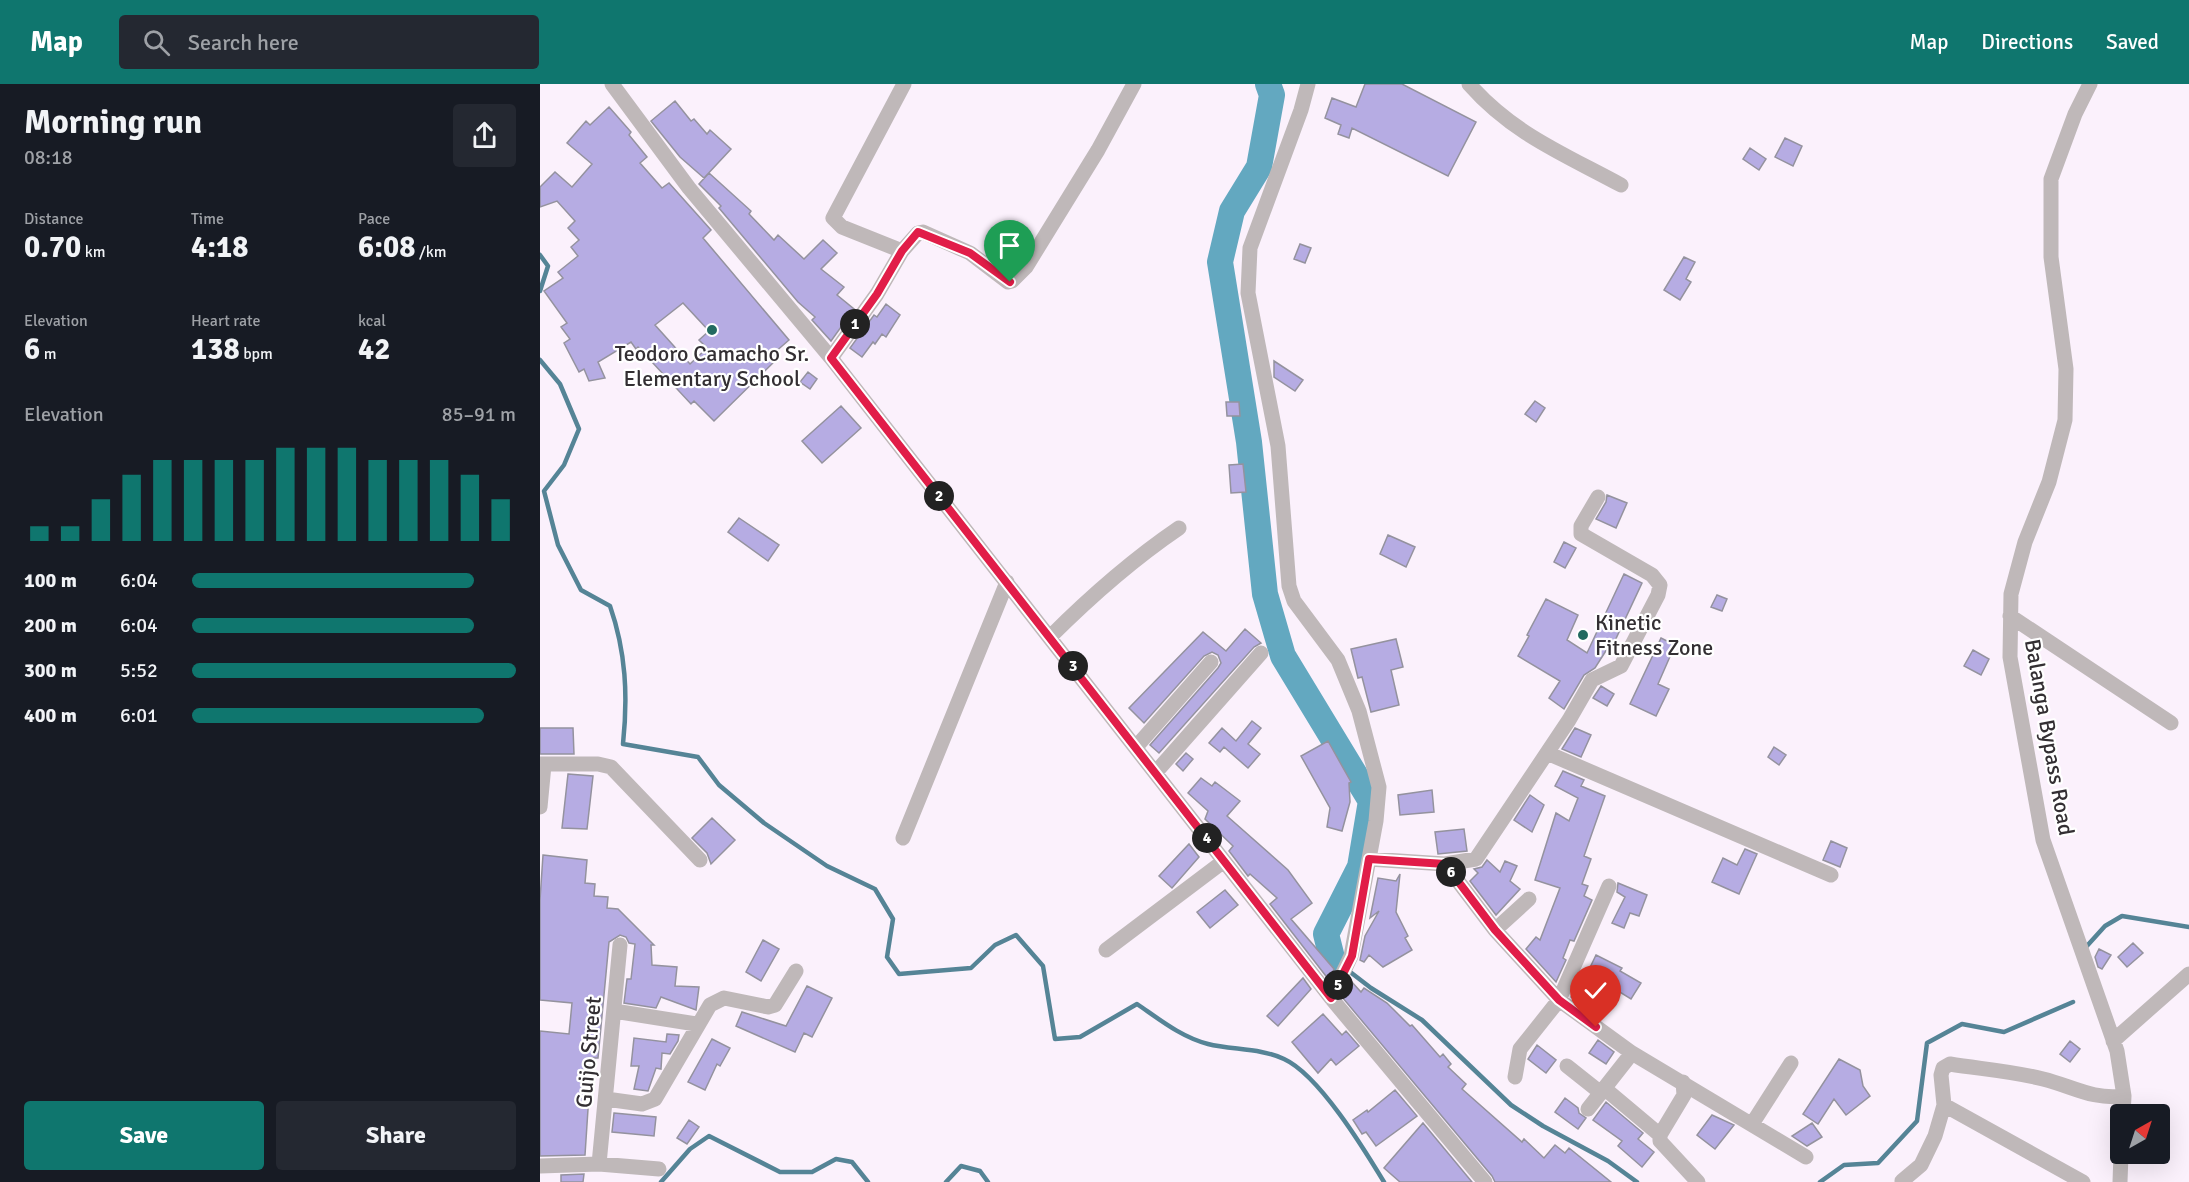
<!DOCTYPE html>
<html lang="en">
<head>
<meta charset="utf-8">
<style>
	body { margin:0; font-family:Signika,sans-serif; background:#242831; color:#f1f3f6; height:100vh; display:flex; flex-direction:column; font-size:22px; white-space:nowrap }
	* { box-sizing:border-box; margin:0 }
	p { font-size:20px; color:#9ea1a6 }
	.icon { flex:none; width:33px; height:33px; fill:none; stroke:currentColor; stroke-width:2; stroke-linecap:round; stroke-linejoin:round }
	.map { position:relative; flex:1; overflow:hidden }
	.sheet { display:flex; flex-direction:column; background:#171b24; width:540px }
	.sheet>* { flex:none }
	.needle { width:39px; rotate:39deg }
	.tools { position:absolute; left:1570px; top:1020px; display:grid; gap:12px }
	.tools a { display:grid; place-items:center; width:60px; height:60px; border-radius:6px; background:#171b24; box-shadow:0 6px 24px #0002; font-size:30px }
	.pin { position:absolute; display:grid; place-items:center; width:51px; height:51px; color:#fff; margin:-62px -26px; border-radius:50% 50% 50% 0; rotate:-45deg; box-shadow:0 0 6px #0007 }
	.pin .icon { rotate:45deg }
	.km { position:absolute; width:30px; height:30px; margin:-15px; border-radius:50%; background:#222; color:#fff; font-size:16px; line-height:30px; text-align:center }
	.round { display:grid; place-items:center; flex:none; width:63px; height:63px; border-radius:6px; background:#242831 }
	.headline { display:flex; align-items:center; justify-content:space-between; height:102px; padding:0 24px }
	h1 { font-size:33px; font-weight:700; line-height:45px }
	.stats { display:grid; grid-template-columns:repeat(3,1fr); gap:9px; height:102px; padding:6px 24px }
	.stats div { display:grid; align-content:center }
	.stats b { font-size:30px; font-weight:700 }
	.stats small { font-size:16px; font-weight:400 }
	.stats p { font-size:16px }
	.chart { height:168px; padding:12px 24px }
	.chart p { display:flex; justify-content:space-between }
	.chart svg { width:100%; height:108px; margin-top:6px; stroke:#0f766e; stroke-width:6 }
	.primary-button { display:flex; gap:12px; margin-top:auto; padding:12px 24px }
	.primary-button a { flex:1; height:69px; border-radius:6px; background:#0f766e; color:#fff; font-size:24px; font-weight:700; line-height:69px; text-align:center }
	.primary-button a+a { background:#242831; color:#f1f3f6 }
	ul { padding:0 24px; list-style:none; font-size:20px }
	li { display:grid; grid-template-columns:96px 72px 1fr; align-items:center; height:45px }
	li i { height:15px; border-radius:8px; background:#0f766e }
	header { display:flex; align-items:center; gap:36px; box-sizing:border-box; height:84px; padding:0 30px; background:#0f766e; color:#fff }
	header strong { font-size:28px }
	nav { display:flex; gap:33px; margin-inline-start:auto; font-size:21px }
	.search { width:420px; height:54px; background:#242831; display:flex; align-items:center; gap:15px; box-sizing:border-box; padding:0 21px; border-radius:6px; color:#9ea1a6; font-size:22px }
	main { display:flex; flex:1; min-height:0 }
	.map>svg:first-child { display:block }
	.lines { fill:none; stroke-linecap:round; stroke-linejoin:round }
	.stream { stroke:#558496; stroke-width:4.5 }
	.river { stroke:#63a8c0; stroke-width:26 }
	.building { fill:#b6ace3; stroke:#94929e; stroke-width:1.5; fill-rule:evenodd }
	.minor { stroke:#bfb8b9; stroke-width:15 }
	.route-casing { stroke:#fff; stroke-width:12 }
	.route { stroke:#e11d48; stroke-width:8 }
	.poi-dot { fill:#226a60; stroke:#fff; stroke-width:2 }
	.labels { text-anchor:middle; stroke-width:4.5; stroke-linejoin:round; paint-order:stroke }
	.poi-label { font-size:22px; fill:#332f33; stroke:#fff }
	.street-label { font-size:22px; fill:#332f33; stroke:#fff }
</style>
</head>
<body>
<header>
<strong>Map</strong>
<div class="search"><svg class="icon" aria-label="search" viewBox="0 0 24 24"><circle cx="10" cy="10" r="6"/><path d="M15 15l6 6"/></svg>Search here</div>
<nav><a>Map</a><a>Directions</a><a>Saved</a></nav>
</header>
<main>
<section class="sheet">
<div class="headline"><div><h1>Morning run</h1><p>08:18</p></div><a class="round"><svg class="icon" aria-label="share" viewBox="0 0 24 24"><path d="M12 15V3M7 8l5-5 5 5M5 13v7h14v-7"/></svg></a></div>
<div class="stats">
<div><p>Distance</p><b>0.70<small> km</small></b></div>
<div><p>Time</p><b>4:18</b></div>
<div><p>Pace</p><b>6:08<small> /km</small></b></div>
</div>
<div class="stats">
<div><p>Elevation</p><b>6<small> m</small></b></div>
<div><p>Heart rate</p><b>138<small> bpm</small></b></div>
<div><p>kcal</p><b>42</b></div>
</div>
<div class="chart"><p><span>Elevation</span>85–91 m</p>
<svg viewBox="0 0 160 44" preserveAspectRatio="none"><path d="M5 44V38M15 44V38M25 44V27M35 44V17M45 44V11M55 44V11M65 44V11M75 44V11M85 44V6M95 44V6M105 44V6M115 44V11M125 44V11M135 44V11M145 44V17M155 44V27"/></svg>
</div>
<ul>
<li><b>100 m</b>6:04<i style="width:87%"></i></li>
<li><b>200 m</b>6:04<i style="width:87%"></i></li>
<li><b>300 m</b>5:52<i style="width:100%"></i></li>
<li><b>400 m</b>6:01<i style="width:90%"></i></li>
</ul>
<div class="primary-button"><a>Save</a><a>Share</a></div>
</section>
<div class="map">
<svg width="1649" height="1098" viewBox="0 0 1649 1098">
	<rect width="100%" height="100%" fill="#fbf1fc"/>
	<g class="lines">
		<!-- stream -->
		<path class="stream" d="M0,171L8,182L0,207
			M0,276L20,300L39,345L24,381L4,407L18,461L41,506L70,522C86,568 88,612 83,660L158,673L179,701L224,739L287,782L335,805L353,835L347,873L359,890L431,884L455,861L476,851L503,882L515,955L540,953L597,920C619,935 641,953 668,960C692,966 721,964 744,975C779,991 824,1065 844,1098
			M1546,863L1565,842L1582,832L1649,843
			M792,874L831,904L882,936L971,1021L1003,1042L1068,1077L1097,1098
			M121,1098L150,1065L169,1052L240,1088H272L296,1075L312,1078L328,1098
			M406,1098L421,1082L440,1087L448,1098
			M1280,1098L1304,1081L1338,1079L1377,1037L1387,959L1422,940L1464,948L1533,918"/>
		<!-- river -->
		<path class="river" d="M728,0L732,11L719,83L692,127L680,178L709,358L725,510L743,572L831,717L820,783L786,850L792,874"/>
	</g>
	<!-- building -->
	<path class="building" d="M825,0H862L936,38L908,92L812,44L809,54L798,50L801,41L785,34L792,14L816,23Z
		M135,17L151,37L154,35L167,50L170,46L191,65L164,94L140,73L111,37Z
		M69,23L91,48L89,51L107,73L100,79L122,104L129,99L171,146L163,154L249,256L234,269L238,274L174,337L154,317L151,320L98,263L96,265L91,258L58,278L65,294L49,297L44,285L39,288L24,259L30,255L21,243L27,239L4,207L23,194L18,188L38,172L31,163L39,156L28,144L35,137L17,117L0,123V103L15,88L32,103L52,80L27,59L46,37L50,41ZM143,219L169,247L159,256L167,264L150,280L115,241Z
		M1245,54L1262,62L1253,82L1235,73Z
		M1210,64L1226,75L1219,86L1203,75Z
		M169,89L211,127L209,130L234,156L238,151L264,175L283,156L297,169L281,185L304,203L297,211L314,225L291,257L272,236L275,233L258,218L179,124L181,122L159,100Z
		M760,160L771,164L765,179L754,175Z
		M1144,173L1155,178L1146,195L1151,198L1140,216L1124,206Z
		M346,220L360,231L346,253L342,250L335,260L333,258L322,273L310,264L334,231L337,233Z
		M734,277L763,296L755,307L734,293Z
		M268,288L277,295L270,305L260,298Z
		M995,317L1005,324L996,338L985,330Z
		M686,318H699L700,332H687Z
		M301,322L321,344L282,379L262,357Z
		M703,380L706,408L691,409L689,381Z
		M1067,411L1087,419L1076,444L1056,435L1066,418Z
		M199,434L239,461L228,477L188,448Z
		M848,451L875,463L866,483L840,470Z
		M1024,458L1036,464L1025,484L1014,478Z
		M1084,490L1102,499L1072,563L1069,562L1055,584L1044,591L1024,625L1009,614L1020,597L978,572L989,552L987,551L1006,515L1038,531L1027,556L1047,569Z
		M1177,511L1187,515L1182,527L1171,523Z
		M705,545L721,559L714,563L619,669L610,661L678,584L681,579L678,571L672,568L664,572L604,639L589,624L663,548L686,567Z
		M1121,554L1135,561L1118,600L1129,605L1116,632L1090,620Z
		M856,555L863,583L851,586L859,621L831,628L822,593L818,594L811,565Z
		M1433,566L1449,575L1441,591L1424,582Z
		M1061,602L1074,610L1067,622L1053,614Z
		M712,637L721,644L708,660L720,670L708,684L684,663L680,668L669,659L682,644L696,657Z
		M0,644H33L34,670H0Z
		M1035,644L1051,651L1041,673L1022,665Z
		M788,657L811,698L809,699L810,718L802,747L787,743L790,724L761,672Z
		M1234,663L1246,671L1239,681L1228,673Z
		M646,669L653,675L643,687L636,680Z
		M1023,687L1044,696L1041,702L1065,712L1044,772L1051,775L1042,800L1048,802L1044,812L1052,816L1034,857L1030,856L1023,874L1026,876L1016,898L986,865L996,853L1000,856L1020,804L995,796L1016,729L1029,737L1038,714L1015,702Z
		M28,690L53,692L47,745L22,744Z
		M661,694L672,702L675,698L700,717L687,732L748,786L772,819L751,835L794,885L789,896L730,820L737,814L710,790L708,792L689,767L693,762L665,735L668,727L648,709Z
		M892,706L894,728L860,731L858,711Z
		M990,711L1004,721L992,748L974,736Z
		M172,734L195,756L171,780L167,769L152,754Z
		M924,745L927,767L898,770L895,748Z
		M1291,757L1307,764L1300,783L1283,776Z
		M649,760L659,773L632,804L619,792Z
		M1205,765L1217,770L1199,810L1172,798L1183,774L1197,781Z
		M3,771L47,776L45,799L55,800L54,812L68,813L67,824L78,825L114,861H111L112,881L137,883L135,902L159,903L156,926L121,913L116,924L84,919L87,895H91L95,860L89,859L86,853L80,851L69,858L58,974H51L47,1010H49L45,1071L0,1072V947L29,950L32,919L0,916V816Z
		M947,776L960,788L965,777L977,782L970,797L980,805L956,831L930,797L938,789L934,785L942,783Z
		M860,790L856,828L868,852L865,854L872,866L843,883L829,871L824,878L820,876L825,852L839,827L830,834L838,794L856,797Z
		M1078,799L1107,811L1099,832L1090,829L1084,844L1072,839L1085,813L1077,808Z
		M685,806L698,821L670,844L657,828Z
		M223,856L239,865L221,897L206,888Z
		M1593,859L1603,869L1587,883L1578,873Z
		M1559,865L1571,871L1562,885L1558,883L1555,873Z
		M1056,871L1082,884L1080,887L1101,899L1091,915L1075,905L1057,932L1031,913L1041,890L1046,892Z
		M763,894L771,905L738,942L727,932Z
		M811,897L821,908L824,904L847,919L870,942L872,941L900,973L903,970L911,980L908,983L926,1000L922,1005L982,1058L984,1055L1004,1074L1015,1061L1025,1069L1029,1064L1071,1098H955L952,1092L802,913Z
		M267,902L292,914L272,953L264,949L255,968L196,942L202,928L246,942Z
		M783,930L802,951L806,947L819,962L796,981L791,975L778,989L752,958Z
		M127,950L139,951L138,957L130,970L122,969L121,985L116,984L108,1007L94,1005L99,982H91L94,954L126,958Z
		M172,955L190,964L180,982L177,980L165,1006L148,998Z
		M1058,956L1074,968L1066,980L1049,969Z
		M1530,957L1540,965L1530,978L1520,970Z
		M997,961L1016,976L1006,989L988,975Z
		M1299,975L1320,986L1323,1002L1330,1012L1306,1031L1294,1015L1278,1040L1263,1030Z
		M855,1006L877,1032L836,1062L826,1048L822,1050L813,1036L827,1026L828,1028Z
		M1025,1014L1038,1024L1039,1029L1046,1034L1038,1045L1015,1028Z
		M1066,1018L1103,1049L1098,1055L1114,1068L1102,1083L1078,1062L1082,1057L1053,1036Z
		M74,1029L116,1033L114,1052L72,1048Z
		M1172,1031L1194,1041L1175,1065L1157,1051Z
		M149,1036L159,1043L147,1060L137,1054Z
		M883,1039L932,1098H860L844,1084Z
		M1272,1039L1282,1053L1267,1062L1252,1052Z
		M44,1090L43,1098H21V1091Z"/>
	<g class="lines">
		<!-- minor -->
		<path class="minor" d="M72,0L149,104L291,274L791,914L945,1098
			M768,0L761,26L710,164L708,209L738,362L749,502L754,517L798,576L819,627L839,703L836,737L811,872L791,914
			M929,0C973,50 1024,70 1081,101
			M1550,0L1535,30L1511,95V173L1526,285L1525,336L1509,398L1485,458L1471,510L1470,573L1503,756L1577,967L1584,1012L1583,1030
			M362,167L378,149L383,148L430,169L468,198L472,197L486,183L558,66L594,0
			M291,274L337,210L362,167L302,143L293,134L364,0
			M1470,532L1631,639
			M510,553C550,513 592,476 639,444
			M596,663L671,578
			M1007,669L1291,791
			M0,680H58L71,683L160,776
			M616,688L721,569
			M0,723L4,681
			M363,754L467,498
			M829,775L905,780L936,775L1029,636L1052,596L1081,582L1118,511L1120,501L1112,491L1041,450V442L1058,413
			M905,780L955,846L1019,916L1092,969L1266,1073
			M955,846L989,815
			M566,866L684,777
			M74,927L156,940
			M1573,957L1649,890
			M1027,982L1061,1009
			M975,993L980,965L1019,916L1069,802
			M1064,1004L1120,1051L1144,1011L1143,998
			M66,1015L102,1020L115,1015L170,921L184,914L228,923L235,921L256,887
			M1404,1021L1543,1098
			M1048,1025L1092,969
			M1212,1040L1251,979
			M1120,1051V1057L1158,1098
			M59,1080L80,861
			M0,1082L59,1080L119,1085
			M1362,1097L1381,1081L1395,1052L1404,1021L1401,991L1403,984L1410,980C1441,985 1472,987 1503,995C1532,1002 1552,1016 1584,1012
			M1580,1098L1581,1070"/>
	</g>
	<g class="lines">
		<defs>
			<path id="route" d="M470,198L430,169L378,148L362,167L337,210L291,274L791,914L812,872L829,775L905,780L955,846L1019,916L1056,943"/>
		</defs>
		<!-- route casing -->
		<use href="#route" class="route-casing"/>
		<!-- route -->
		<use href="#route" class="route"/>
	</g>
	<!-- markers -->
	<g class="poi-dot">
		<circle cx="172" cy="246" r="6"/>
		<circle cx="1043" cy="551" r="6"/>
	</g>
	<g class="labels">
		<!-- poi labels -->
		<g class="poi-label">
			<text x="172" y="277">Teodoro Camacho Sr.<tspan x="172" dy="25">Elementary School</tspan></text>
			<text x="1055" y="546" text-anchor="start">Kinetic<tspan x="1055" dy="25">Fitness Zone</tspan></text>
		</g>
		<!-- street labels -->
		<g class="street-label">
			<text transform="translate(1510 653) rotate(80)" y="8">Balanga Bypass Road</text>
			<text transform="translate(48 968) rotate(-85)" y="8">Guijo Street</text>
		</g>
	</g>
</svg>
<div class="tools">
<a><svg class="needle" viewBox="-14 -14 28 28"><path d="M0-13l5 13h-10z" fill="#e53935"/><path d="M0 13l5-13h-10z" fill="#9ea1a6"/></svg></a>
</div>
<div class="pin" style="left:470px;top:198px;background:#1e9e55"><svg class="icon" aria-label="arrive" viewBox="0 0 24 24"><path d="M6 21V4h12l-3 4 3 4H6"/></svg></div>
<div class="pin" style="left:1056px;top:943px;background:#d93025"><svg class="icon" aria-label="check" viewBox="0 0 24 24"><path d="M5 12l5 5 9-10"/></svg></div>
<b class="km" style="left:315px;top:240px">1</b>
<b class="km" style="left:399px;top:412px">2</b>
<b class="km" style="left:533px;top:582px">3</b>
<b class="km" style="left:667px;top:754px">4</b>
<b class="km" style="left:798px;top:901px">5</b>
<b class="km" style="left:911px;top:788px">6</b>
</div>
</main>
</body>
</html>
